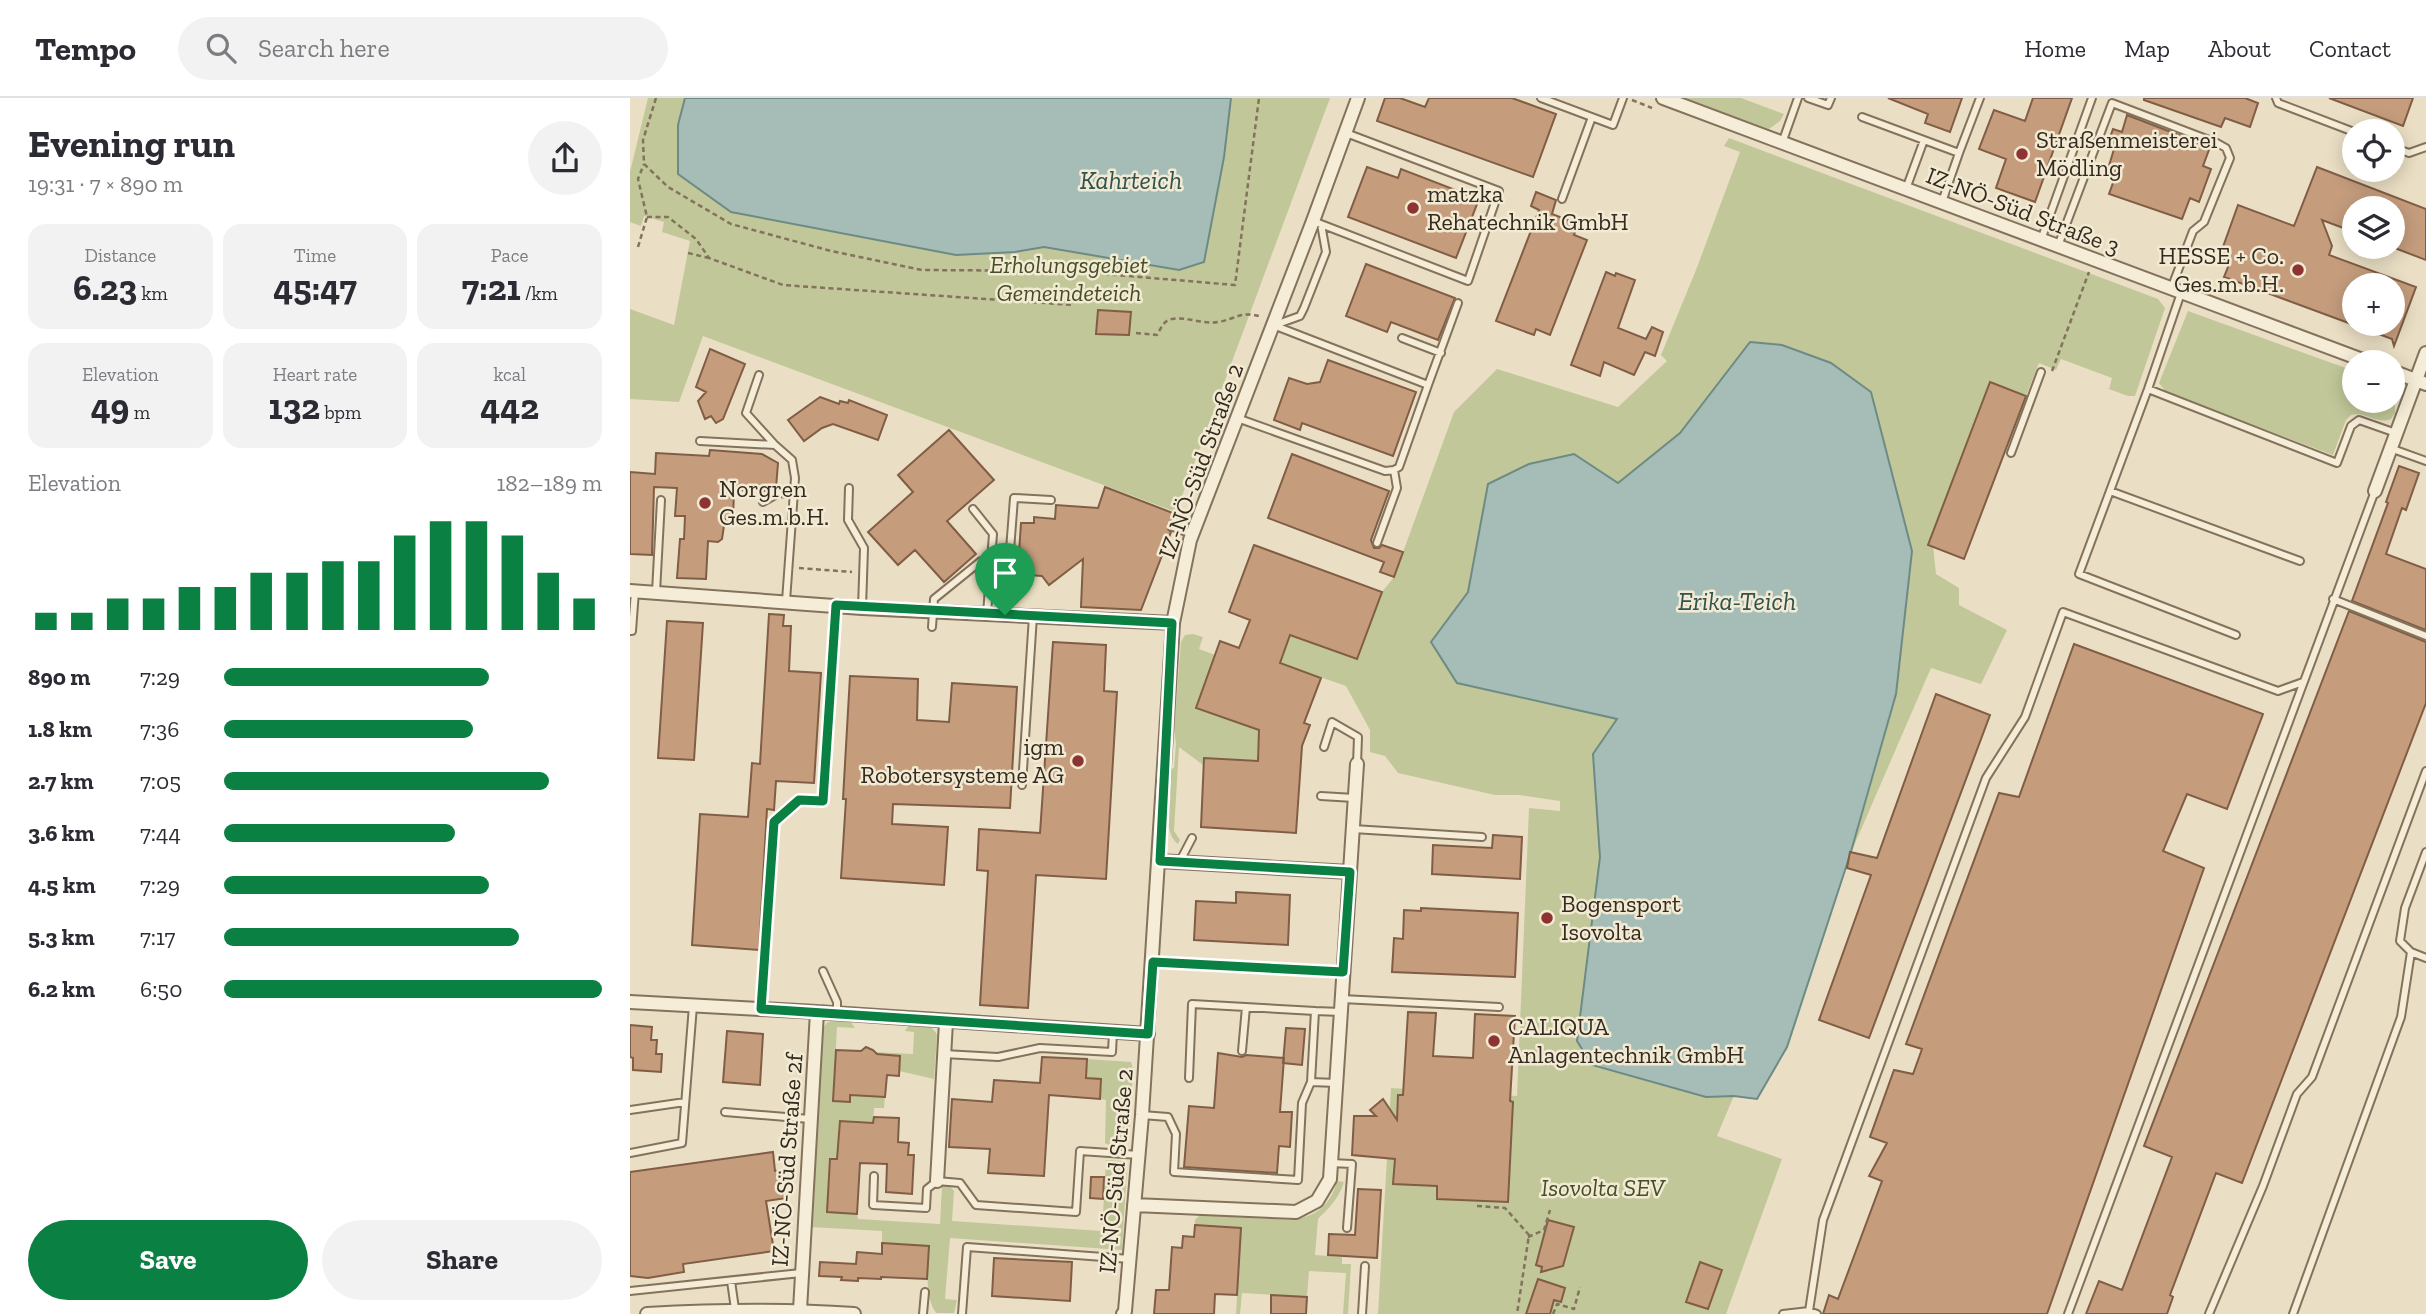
<!DOCTYPE html>
<html lang="en">
<head>
<meta charset="utf-8">
<style>
	body { margin:0; font-family:"Zilla Slab",serif; background:#f2f2f3; color:#2b2b33; height:100vh; display:flex; flex-direction:column; font-size:26px; white-space:nowrap }
	* { box-sizing:border-box; margin:0 }
	p { font-size:23px; color:#7c7c81 }
	.icon { flex:none; width:38px; height:38px; fill:none; stroke:currentColor; stroke-width:2; stroke-linecap:round; stroke-linejoin:round }
	.map { position:relative; flex:1; overflow:hidden }
	.sheet { display:flex; flex-direction:column; background:#fff; width:630px }
	.sheet>* { flex:none }
	.buttons { position:absolute; left:1712px; top:21px; display:grid; gap:14px }
	.buttons a { display:grid; place-items:center; width:63px; height:63px; border-radius:50%; background:#fff; box-shadow:0 4px 18px #0003; font-size:35px }
	.pin { position:absolute; display:grid; place-items:center; width:60px; height:60px; color:#fff; margin:-72px -30px; border-radius:50% 50% 50% 0; rotate:-45deg; box-shadow:0 0 7px #0007 }
	.pin .icon { rotate:45deg }
	.round { display:grid; place-items:center; flex:none; width:74px; height:74px; border-radius:37px; background:#f2f2f3 }
	.summary { display:flex; align-items:center; justify-content:space-between; height:119px; padding:0 28px }
	h1 { font-size:38px; font-weight:800; line-height:52px }
	.figures { display:grid; grid-template-columns:repeat(3,1fr); gap:10px; height:119px; padding:7px 28px }
	.figures div { display:grid; align-content:center; border-radius:18px; background:#f2f2f3; text-align:center }
	.figures b { font-size:35px; font-weight:800 }
	.figures small { font-size:19px; font-weight:400 }
	.figures p { font-size:19px }
	.chart { height:196px; padding:14px 28px }
	.chart p { display:flex; justify-content:space-between }
	.chart svg { width:100%; height:126px; margin-top:7px; stroke:#0b8043; stroke-width:6 }
	.primary-button { display:flex; gap:14px; margin-top:auto; padding:14px 28px }
	.primary-button a { flex:1; height:80px; border-radius:42px; background:#0b8043; color:#fff; font-size:28px; font-weight:800; line-height:80px; text-align:center }
	.primary-button a+a { background:#f2f2f3; color:#2b2b33 }
	ul { padding:0 28px; list-style:none; font-size:23px }
	li { display:grid; grid-template-columns:112px 84px 1fr; align-items:center; height:52px }
	li i { height:18px; border-radius:9px; background:#0b8043 }
	header { display:flex; align-items:center; gap:42px; box-sizing:border-box; height:98px; padding:0 35px; background:#fff; border-bottom:2px solid #e1e1e2 }
	header strong { font-size:33px }
	nav { display:flex; gap:38px; margin-inline-start:auto; font-size:24px }
	.search { width:490px; height:63px; background:#f2f2f3; display:flex; align-items:center; gap:18px; box-sizing:border-box; padding:0 24px; border-radius:38px; color:#7c7c81; font-size:26px }
	main { display:flex; flex:1; min-height:0 }
	.map>svg:first-child { display:block }
	.green { fill:#c1c799 }
	.water { fill:#a6bdb7; stroke:#6d8b84; stroke-width:2 }
	.building { fill:#c59d7d; stroke:#805d44; stroke-width:2 }
	.lines { fill:none; stroke-linecap:round; stroke-linejoin:round }
	.lane-casing { stroke:#83725c; stroke-width:10 }
	.street-casing { stroke:#83725c; stroke-width:16 }
	.path { stroke:#83725c; stroke-width:2.5; stroke-dasharray:5 3.5; stroke-linecap:butt }
	.lane { stroke:#f5edd7; stroke-width:6 }
	.street { stroke:#f5edd7; stroke-width:12 }
	.route-casing { stroke:#fff; stroke-width:14 }
	.route { stroke:#0b8043; stroke-width:9 }
	.poi-dot { fill:#8d3331; stroke:#f2ead3; stroke-width:2.5 }
	.labels { text-anchor:middle; stroke-width:5; stroke-linejoin:round; paint-order:stroke }
	.poi-label { font-size:24px; fill:#342a1f; stroke:#f2ead3; text-anchor:start }
	.street-label { font-size:24px; fill:#342a1f; stroke:#f2ead3 }
	.park-label { font-size:24px; font-style:italic; fill:#444f27; stroke:#f2ead3 }
	.water-label { font-size:26px; font-style:italic; fill:#2f5351; stroke:#f2ead3 }
</style>
</head>
<body>
<header>
<strong>Tempo</strong>
<div class="search"><svg class="icon" aria-label="search" viewBox="0 0 24 24"><circle cx="10" cy="10" r="6"/><path d="M15 15l6 6"/></svg>Search here</div>
<nav><a>Home</a><a>Map</a><a>About</a><a>Contact</a></nav>
</header>
<main>
<section class="sheet">
<div class="summary"><div><h1>Evening run</h1><p>19:31 · 7 × 890 m</p></div><a class="round"><svg class="icon" aria-label="share" viewBox="0 0 24 24"><path d="M12 15V3M7 8l5-5 5 5M5 13v7h14v-7"/></svg></a></div>
<div class="figures">
<div><p>Distance</p><b>6.23<small> km</small></b></div>
<div><p>Time</p><b>45:47</b></div>
<div><p>Pace</p><b>7:21<small> /km</small></b></div>
</div>
<div class="figures">
<div><p>Elevation</p><b>49<small> m</small></b></div>
<div><p>Heart rate</p><b>132<small> bpm</small></b></div>
<div><p>kcal</p><b>442</b></div>
</div>
<div class="chart"><p><span>Elevation</span>182–189 m</p>
<svg viewBox="0 0 160 44" preserveAspectRatio="none"><path d="M5 44V38M15 44V38M25 44V33M35 44V33M45 44V29M55 44V29M65 44V24M75 44V24M85 44V20M95 44V20M105 44V11M115 44V6M125 44V6M135 44V11M145 44V24M155 44V33"/></svg>
</div>
<ul>
<li><b>890 m</b>7:29<i style="width:70%"></i></li>
<li><b>1.8 km</b>7:36<i style="width:66%"></i></li>
<li><b>2.7 km</b>7:05<i style="width:86%"></i></li>
<li><b>3.6 km</b>7:44<i style="width:61%"></i></li>
<li><b>4.5 km</b>7:29<i style="width:70%"></i></li>
<li><b>5.3 km</b>7:17<i style="width:78%"></i></li>
<li><b>6.2 km</b>6:50<i style="width:100%"></i></li>
</ul>
<div class="primary-button"><a>Save</a><a>Share</a></div>
</section>
<div class="map">
<svg width="1796" height="1216" viewBox="0 0 1796 1216">
	<rect width="100%" height="100%" fill="#eadfc4"/>
	<!-- green -->
	<path class="green" d="M18,0H700L546,414L73,238L49,304L0,301V211L44,227L60,143L32,134L34,124L14,118L11,128L0,124V74Z
		M1054,0H1111L1154,16L1150,23L1139,31Z
		M1099,40L1528,201L1535,210L1505,298H1498L1479,291L1482,280L1431,261L1426,272L1409,265L1396,298L1360,285L1302,437L1306,476L1329,490V507L1377,532L1351,586L1301,570L1220,757L1266,596L1241,294L1201,265L1152,247L1120,244L1050,335L987,385L858,386L838,494L801,544L827,586L987,621L963,656L970,759L958,856L1149,890L1087,1038L1152,1061L1096,1216H748L761,990L887,998L899,710L930,713V703L889,697H865L768,675L755,658L740,654V632L716,588L650,565L660,537L727,561L752,494L764,479L824,314L867,271L988,309L1037,263L1031,257L1066,172L1110,54L1094,48Z
		M1558,213L1724,273V303H1762V294L1765,297V315L1761,321C1747,327 1736,313 1721,317L1716,322L1703,357L1537,295L1529,285Z
		M563,536L573,539L569,551L585,557L567,610L629,632L628,663L575,660L573,667L549,649L544,733L550,742L548,746C531,735 540,690 541,671L544,670L546,646L544,631L551,544L555,537Z
		M202,922L220,923L225,930L207,929L203,1003L219,1004L220,997L255,999L254,1010H244L243,1025L210,1023L207,1061H200L197,1114L227,1116L228,1121L310,1126L312,1088L319,1087L324,1093L322,1123L472,1133L476,1062L493,1063L497,1069L492,1152L320,1140L315,1201L327,1202L324,1215H307C295,1205 297,1164 298,1148L252,1145V1133L181,1129L193,930L197,925Z
		M279,927C290,927 302,925 307,937L304,981L269,973L270,958L245,956V954L283,956L284,934L275,933Z
		M457,961L501,964L503,971L499,1042C493,1050 483,1050 475,1045L476,1002L470,1001L471,982L456,980Z
		M707,1083L714,1084C709,1100 700,1109 688,1121L685,1157L712,1159V1166H721L718,1216H713L716,1175L679,1173L677,1199L612,1195L610,1216H606L611,1130L565,1127V1122L570,1117L662,1122C685,1119 701,1107 707,1083Z"/>
	<!-- water -->
	<path class="water" d="M55,0H601L594,59L574,164L549,172L414,149L385,154L326,157L101,114L48,76V27Z
		M1120,244L1152,247L1201,265L1241,294L1282,453L1266,596L1220,757L1157,949L1127,1001L1104,998L1076,999L962,967L947,943L970,759L963,656L987,621L827,585L801,544L838,494L858,386L899,366L944,356L988,385L1050,335Z"/>
	<!-- building -->
	<path class="building" d="M755,0H770L795,9L799,0H882L926,16L903,79L747,23Z
		M1258,0H1332L1320,34L1295,25L1298,16Z
		M1403,0H1442L1405,104L1366,90L1376,61L1349,51L1364,12L1395,23Z
		M1514,0H1615L1628,5L1620,29L1595,20L1591,29L1514,2Z
		M1699,0H1783L1773,28Z
		M1497,17L1580,49L1573,68L1581,71L1569,104L1560,100L1552,121L1479,96L1487,74L1478,71L1484,51L1477,48L1483,31L1492,34Z
		M737,69L768,80L771,71L849,101L826,160L718,119Z
		M1687,69L1796,111V162L1762,149V110H1724V134L1692,122L1702,148L1699,157L1786,189L1764,248L1762,241L1725,227L1762,226V187H1724V227L1594,179L1600,164L1589,160L1608,107L1664,128Z
		M906,94L926,102L922,116L948,126L944,137L957,142L920,237L906,231L904,237L866,223L909,112L901,108Z
		M736,166L825,200L808,242L761,224L757,234L716,218Z
		M976,174L985,178L986,175L1005,182L988,230L1016,241L1022,229L1033,234L1025,258L1015,254L1004,277L974,264L970,278L941,267Z
		M468,212L501,214L499,237L466,236Z
		M80,251L115,266L93,321L86,325L81,318L75,321L68,303L76,294L66,289Z
		M698,262L786,294L763,358L672,325L670,332L644,322L659,280L677,286L690,284Z
		M1360,284L1396,298L1334,461L1298,447Z
		M190,299L209,306L210,303L218,305L219,302L257,317L248,342L203,326L192,330L174,343L158,322Z
		M319,332L364,382L317,423L346,456L314,484L285,452L268,467L238,434L283,394L268,377Z
		M80,352L132,356L148,365L146,390L141,393L104,392L103,422L95,421L92,441L88,444L78,443L76,481L47,480L50,441H54L55,418H45L47,390L24,389L22,457L0,456V374L25,376L26,355L79,358Z
		M662,356L759,393L741,442L744,450H749L752,447L773,454L764,479L750,474L754,464L638,420Z
		M1769,368L1789,375L1776,412L1772,410L1756,456L1796,471V532L1722,503L1758,405L1756,404Z
		M475,389L548,417L545,424L538,426V431L541,434L511,512L451,509L453,461L419,487L412,478L384,476L385,455H389L391,425H404V419L425,421L426,407L468,410Z
		M624,447L752,494L727,561L660,537L650,565L691,580L674,625L680,627L672,648L666,735L571,729L574,660L628,663L629,632L566,610L590,543L609,550L620,522L599,514Z
		M1719,513L1796,544V605L1612,1085L1586,1075L1540,1197L1543,1199L1537,1216H1456L1469,1183L1492,1192L1542,1059L1514,1048Z
		M139,516L154,517L153,528H161L159,573L191,575L184,685L146,683L144,712L137,711L129,852L62,847L70,716L118,719L122,665L130,666Z
		M37,523L73,525L64,662L28,660Z
		M423,544L476,547L474,593L487,594L476,781L406,777L398,910L350,907L358,773L347,772L349,731L410,735Z
		M1444,546L1633,616L1597,711L1557,696L1533,753L1574,770L1417,1216H1193L1199,1197L1208,1201L1252,1083L1239,1078L1257,1045L1240,1039L1264,972L1283,976L1292,951L1276,946L1369,695L1389,699Z
		M220,578L288,581L287,622L319,624L322,585L387,589L380,710L263,706L262,726L318,729L314,787L211,780L216,701H213Z
		M1306,596L1360,617L1239,940L1189,922L1241,777L1217,770L1220,754L1247,760Z
		M863,737L892,739L890,781L802,776L803,747L862,750Z
		M606,794L660,797L658,847L564,842L566,803L606,805Z
		M791,810L888,815L885,879L762,874L764,840L773,841L774,812L791,813Z
		M778,914L806,915L803,958L843,960L845,916L885,918L880,1003L883,1004L878,1104L807,1101V1088L763,1086L765,1061L722,1057L724,1018H746L740,1012L753,1001L767,1022L768,997H773Z
		M0,927L22,929L21,942H27L26,956H32L31,974L3,972V960L0,959Z
		M656,930L675,931L672,967L653,965Z
		M97,933L133,936L130,987L93,984Z
		M236,949L243,952L247,956L270,958L269,978L257,977L255,999L220,997V1004L203,1003L206,952L231,953Z
		M588,955L612,959L616,957L654,960L650,1014H662L660,1049L649,1048L647,1075L554,1069L559,1008L584,1010Z
		M412,959L457,961L456,980L471,981L470,1001L419,997L414,1078L358,1075L360,1051L319,1049L322,1001L362,1004L364,982L410,985Z
		M244,1019L269,1020L268,1044L279,1045L278,1057H284L282,1096L256,1094L257,1066L230,1065L227,1116L197,1114L200,1061H207L210,1023L243,1025Z
		M143,1054L145,1073L153,1072L157,1100L136,1103L144,1153L53,1166L54,1174L18,1180L0,1178V1074Z
		M461,1079H474L473,1101L460,1100Z
		M728,1091L751,1092L747,1160L698,1157L699,1136L725,1137Z
		M918,1122L944,1129L933,1168L911,1174L912,1169L906,1167Z
		M565,1127L611,1130L607,1197L585,1196L584,1216H524L526,1192H539L542,1149L552,1150L553,1138L564,1139Z
		M252,1145L299,1148L297,1181L251,1179V1181L228,1180V1183L211,1182L212,1179L189,1178L190,1164L226,1166L227,1154L252,1156Z
		M364,1160L442,1164L440,1203L362,1198Z
		M1070,1164L1092,1172L1078,1211L1056,1204Z
		M908,1181L935,1190L931,1204L924,1202L920,1216H896Z
		M641,1197L677,1199L676,1216H641Z"/>
	<g class="lines">
		<defs>
			<path id="lane" d="M911,0L983,27L993,0
				M1178,0L1198,7L1201,0
				M1646,0L1648,5L1724,34
				M1232,19L1329,55L1350,0
				M1152,45L1168,0
				M1762,49L1779,55L1796,49
				M1276,91L1294,42
				M932,101L962,19
				M1312,104L1329,55
				M683,123L838,183L869,93L716,35
				M1411,142L1462,0
				M1428,148L1482,5L1587,45L1596,50L1600,60L1574,124L1563,133L1541,191
				M1551,195L1518,291L1449,476L1606,537
				M645,227L670,218L674,210L696,154L691,126
				M772,240L811,255
				M129,277L116,315L145,347
				M798,287L828,205
				M1518,291L1707,365L1721,328L1729,322L1766,335
				M607,320L755,373L764,372L769,369L798,287L643,227
				M70,343L145,347L162,362L165,380L156,503
				M1760,350L1796,363
				M1381,355L1411,274
				M219,390L218,422L234,450L232,510
				M1480,393L1670,463
				M133,404L149,395L164,396
				M343,411L363,436L357,516
				M543,429L562,436
				M747,445L767,390L764,372
				M26,494L31,402
				M1703,501L1796,538
				M375,517L384,400L421,402
				M302,529L304,501L351,463H361
				M0,533H2L5,493
				M694,649L702,624L728,639L727,666
				M392,687L403,518
				M691,698L724,700
				M723,731L852,739
				M1796,754L1775,810L1770,843L1781,854L1796,860
				M550,763L562,740
				M523,864L714,874
				M193,873L207,904V915
				M712,901L869,909
				M131,911L144,724L168,702L193,703L206,507
				M612,953L616,909
				M314,956L368,959L410,950L482,954L483,934
				M559,980L562,906L685,913
				M681,984L706,985
				M0,1012L55,1004
				M95,1014L180,1021
				M512,1017L538,1019L546,1036L544,1074L668,1082L672,1005L681,984L685,913L711,914
				M0,1055L52,1045L63,908
				M701,1065L722,1066L717,1130
				M244,1078L243,1107L296,1110L297,1091L307,1083L330,1085L346,1107L446,1114L450,1053L509,1057
				M101,1183L105,1211
				M0,1193L171,1175
				M293,1216L295,1194
				M332,1216L337,1149L500,1161
				M732,1216L735,1168
				M1153,1216L1179,1213
				M1187,1216L1179,1213L1193,1122L1356,680L1395,619L1433,514L1648,593L1673,584
				M1438,1216L1745,393
				M1579,1216L1633,1088L1667,996L1682,979L1796,673
				M1663,1216L1771,919L1781,854"/>
			<path id="street" d="M1033,0L1738,264
				M1762,273L1796,286
				M1745,393L1796,255
				M0,493L232,510L543,525
				M720,774L727,666
				M0,904L187,914L518,936
				M307,1083L316,924
				M504,1107L666,1114L687,1103L700,1081L720,774L529,763
				M170,1212L187,914
				M17,1216C87,1212 155,1211 224,1216
				M493,1216L495,1213L512,1017L543,525L560,442L683,123L728,0"/>
		</defs>
		<!-- lane casing -->
		<use href="#lane" class="lane-casing"/>
		<!-- street casing -->
		<use href="#street" class="street-casing"/>
		<!-- path -->
		<path class="path" d="M26,0L13,42L14,66L38,89L101,126L201,153L292,172L438,173L605,187L629,0
			M1002,2L1022,10
			M17,119H38L66,141L79,160L153,187L443,207
			M8,149L17,119L8,81L14,66
			M58,155L79,160
			M506,235L527,237C531,230 534,222 542,221C557,218 573,227 588,224C607,221 610,212 632,219
			M1422,273L1459,174
			M169,470L222,474
			M847,1108L875,1110L899,1137L887,1216
			M898,1139L914,1132L920,1112
			M923,1216L927,1206L944,1211L950,1189"/>
		<!-- lane -->
		<use href="#lane" class="lane"/>
		<!-- street -->
		<use href="#street" class="street"/>
	</g>
	<g class="lines">
		<defs>
			<path id="route" d="M206,507L542,525L530,763L720,774L713,874L523,864L518,936L131,911L144,724L169,702L193,703Z"/>
		</defs>
		<!-- route casing -->
		<use href="#route" class="route-casing"/>
		<!-- route -->
		<use href="#route" class="route"/>
	</g>
	<!-- markers -->
	<g class="poi-dot">
		<circle cx="1392" cy="56" r="7"/>
		<circle cx="783" cy="110" r="7"/>
		<circle cx="1668" cy="172" r="7"/>
		<circle cx="75" cy="405" r="7"/>
		<circle cx="448" cy="663" r="7"/>
		<circle cx="917" cy="820" r="7"/>
		<circle cx="864" cy="943" r="7"/>
	</g>
	<g class="labels">
		<!-- poi labels -->
		<g class="poi-label">
			<text x="1406" y="50">Straßenmeisterei<tspan x="1406" dy="28">Mödling</tspan></text>
			<text x="797" y="104">matzka<tspan x="797" dy="28">Rehatechnik GmbH</tspan></text>
			<text x="1654" y="166" text-anchor="end">HESSE + Co.<tspan x="1654" dy="28">Ges.m.b.H.</tspan></text>
			<text x="89" y="399">Norgren<tspan x="89" dy="28">Ges.m.b.H.</tspan></text>
			<text x="434" y="657" text-anchor="end">igm<tspan x="434" dy="28">Robotersysteme AG</tspan></text>
			<text x="931" y="814">Bogensport<tspan x="931" dy="28">Isovolta</tspan></text>
			<text x="878" y="937">CALIQUA<tspan x="878" dy="28">Anlagentechnik GmbH</tspan></text>
		</g>
		<!-- street labels -->
		<g class="street-label">
			<text transform="translate(1393 113) rotate(21)" y="8">IZ-NÖ-Süd Straße 3</text>
			<text transform="translate(571 363) rotate(-70)" y="8">IZ-NÖ-Süd Straße 2</text>
			<text transform="translate(157 1062) rotate(-86)" y="8">IZ-NÖ-Süd Straße 2f</text>
			<text transform="translate(486 1073) rotate(-85)" y="8">IZ-NÖ-Süd Straße 2</text>
		</g>
		<!-- park labels -->
		<g class="park-label">
			<text x="439" y="175">Erholungsgebiet<tspan x="439" dy="28">Gemeindeteich</tspan></text>
			<text x="973" y="1098">Isovolta SEV</text>
		</g>
		<!-- water labels -->
		<g class="water-label">
			<text x="501" y="91">Kahrteich</text>
			<text x="1107" y="512">Erika-Teich</text>
		</g>
	</g>
</svg>
<div class="buttons">
<a><svg class="icon" aria-label="locate" viewBox="0 0 24 24"><circle cx="12" cy="12" r="6"/><path d="M12 2v4M12 18v4M2 12h4M18 12h4"/></svg></a>
<a><svg class="icon" aria-label="layers" viewBox="0 0 24 24"><path d="M12 4l9 5-9 5-9-5zM3 14l9 5 9-5"/></svg></a>
<a>+</a>
<a>−</a>
</div>
<div class="pin" style="left:375px;top:517px;background:#1e9e55"><svg class="icon" aria-label="arrive" viewBox="0 0 24 24"><path d="M6 21V4h12l-3 4 3 4H6"/></svg></div>
</div>
</main>
</body>
</html>
